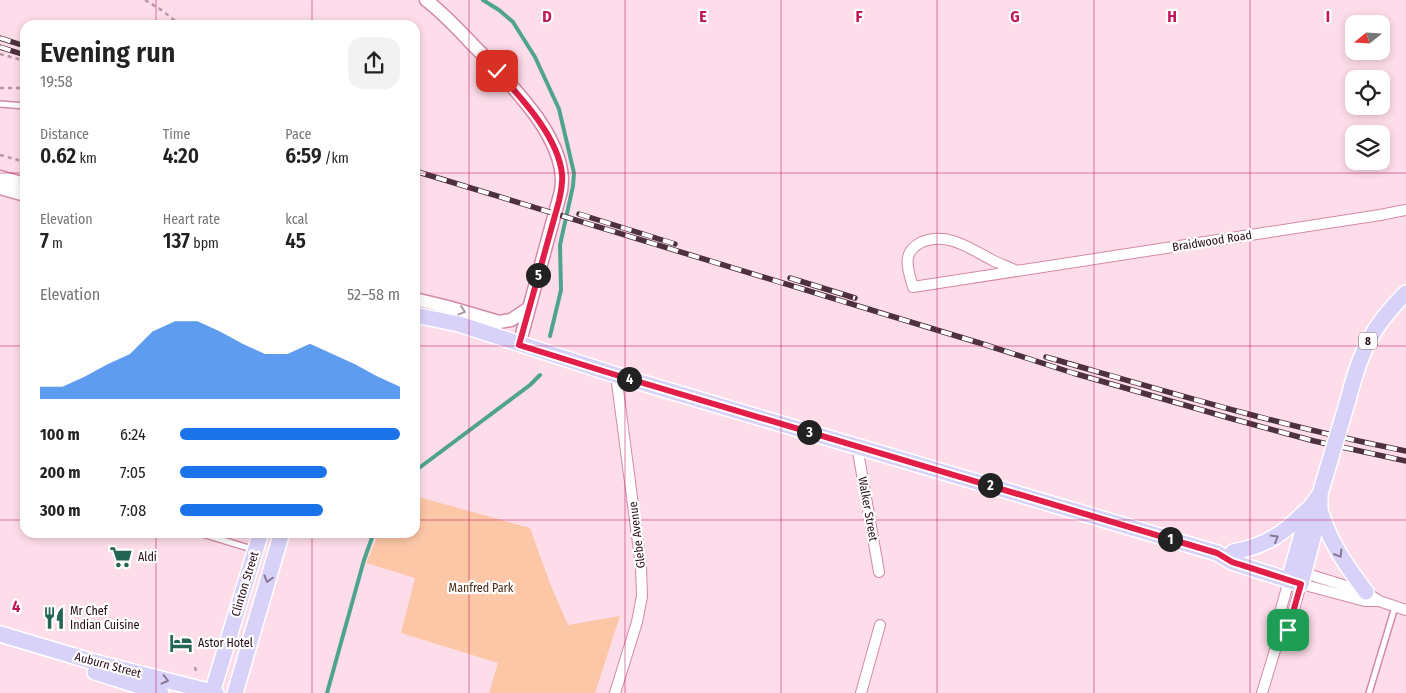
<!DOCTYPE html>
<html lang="en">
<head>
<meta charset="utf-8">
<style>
	body { margin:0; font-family:"Fira Sans Condensed",sans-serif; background:#f2f2f2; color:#222; height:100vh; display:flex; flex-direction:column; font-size:19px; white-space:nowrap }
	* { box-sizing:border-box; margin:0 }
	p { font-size:16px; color:#767676 }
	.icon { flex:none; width:28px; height:28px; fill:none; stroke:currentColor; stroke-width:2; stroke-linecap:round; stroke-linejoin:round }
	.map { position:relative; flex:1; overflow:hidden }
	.side { position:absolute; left:20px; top:20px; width:400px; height:518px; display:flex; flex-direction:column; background:#fff; border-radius:15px; box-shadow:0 2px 8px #0003 }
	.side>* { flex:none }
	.needle { width:32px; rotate:252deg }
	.buttons { position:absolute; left:1345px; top:15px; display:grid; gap:10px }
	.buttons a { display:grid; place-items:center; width:45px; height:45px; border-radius:10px; background:#fff; box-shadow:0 2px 8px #0003; font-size:25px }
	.pin { position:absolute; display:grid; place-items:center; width:42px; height:42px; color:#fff; margin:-21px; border-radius:10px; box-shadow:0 2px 8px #0006 }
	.km { position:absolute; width:25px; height:25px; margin:-12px; border-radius:50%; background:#222; color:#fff; font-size:14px; line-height:25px; text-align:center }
	.round { display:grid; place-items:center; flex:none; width:52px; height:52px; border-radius:15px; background:#f2f2f2 }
	.headline { display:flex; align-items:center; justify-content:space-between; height:85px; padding:0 20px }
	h1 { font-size:28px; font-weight:600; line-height:38px }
	.stats { display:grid; grid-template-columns:repeat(3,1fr); gap:8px; height:85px; padding:5px 20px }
	.stats div { display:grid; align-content:center }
	.stats b { font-size:21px; font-weight:600 }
	.stats small { font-size:14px; font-weight:400 }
	.stats p { font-size:14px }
	.chart { height:140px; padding:10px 20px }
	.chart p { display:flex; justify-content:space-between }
	.chart svg { width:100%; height:90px; margin-top:5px; fill:#1a73e8; opacity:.7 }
	ul { padding:0 20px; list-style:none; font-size:16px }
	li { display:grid; grid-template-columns:80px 60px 1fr; align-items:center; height:38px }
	li i { height:12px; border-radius:6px; background:#1a73e8 }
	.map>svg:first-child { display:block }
	.green { fill:#fcc7a7 }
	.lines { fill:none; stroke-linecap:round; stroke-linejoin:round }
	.stream { stroke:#50a48f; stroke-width:4 }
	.service-casing { stroke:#d489aa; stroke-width:8 }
	.minor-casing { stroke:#d489aa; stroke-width:12 }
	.tertiary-casing { stroke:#d489aa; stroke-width:15 }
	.primary-casing { stroke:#fff; stroke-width:18 }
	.path { stroke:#b797a5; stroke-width:2.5; stroke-dasharray:4 4; stroke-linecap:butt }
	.service { stroke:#fff; stroke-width:5 }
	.minor { stroke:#fff; stroke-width:10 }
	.tertiary { stroke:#fff; stroke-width:12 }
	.primary { stroke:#d8d1f8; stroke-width:15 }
	.rail-casing { stroke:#4e313f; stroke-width:5.5 }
	.rail { stroke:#fff; stroke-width:4; stroke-dasharray:11; stroke-linecap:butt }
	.primary-bridge-casing { stroke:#fff; stroke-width:18; stroke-linecap:butt }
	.primary-bridge { stroke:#d8d1f8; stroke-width:15 }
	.oneway { stroke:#a99da3 }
	.oneway2 { stroke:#887894 }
	.route-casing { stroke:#fff; stroke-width:10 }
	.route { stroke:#e11d48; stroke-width:6 }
	.grid { fill:none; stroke:#c2185b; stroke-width:1; stroke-opacity:0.55 }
	.labels { text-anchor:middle; stroke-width:4.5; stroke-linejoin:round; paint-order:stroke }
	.shield { fill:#fff; stroke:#68545e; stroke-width:1 }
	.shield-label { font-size:11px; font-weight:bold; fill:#270b19 }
	.street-label { font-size:12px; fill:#270b19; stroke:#fff }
	.poi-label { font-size:12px; fill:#270b19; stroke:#fff; text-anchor:start }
	.park-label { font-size:12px; fill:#4e2a13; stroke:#fff }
	.grid-label { font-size:16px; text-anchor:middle; font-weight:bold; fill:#c2185b; stroke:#fff; stroke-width:4.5; stroke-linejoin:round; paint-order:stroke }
</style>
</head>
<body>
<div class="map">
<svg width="1406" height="693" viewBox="0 0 1406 693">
	<rect width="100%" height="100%" fill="#feddea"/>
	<!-- green -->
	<path class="green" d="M415,496L530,528L551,586L568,625L620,616L595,693H489L498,663L401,633L415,578L366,563L379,533L415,532Z"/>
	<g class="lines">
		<!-- stream -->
		<path class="stream" d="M483,0L499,10L513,22L535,57L559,109L574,173L573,186L560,245L561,290L550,336
			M415,471L530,385L540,375
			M327,693L364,560L374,532"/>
		<defs>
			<path id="service" d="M0,104L25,106
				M196,532L255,550
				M1369,693L1395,607"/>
			<path id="minor" d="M1017,271C1009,267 1000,264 992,260C971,249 945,230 920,243C901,253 908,270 913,287L1380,215L1406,210
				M857,446L879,572
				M1304,573L1366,592L1379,601L1406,610
				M1279,637L1288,631L1301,584L1365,601H1379
				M615,693L637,622L642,596L641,566L616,375
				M861,693L880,625
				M1262,693L1279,637L1276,627L1289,580"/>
			<path id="tertiary" d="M426,0C446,15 463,35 481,53C512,86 570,142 561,191L519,345
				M0,177L25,184
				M0,188L25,195
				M415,299L448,307L499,322L511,320L529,308"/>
			<path id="primary" d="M415,315L459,324L616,375L1217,553L1232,562L1301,584L1320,510V494L1328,467
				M1348,400C1360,353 1371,327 1406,293
				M1320,510C1330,543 1346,565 1366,592
				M1233,552C1267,546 1284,533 1308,509
				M1289,580L1309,509L1320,494
				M0,634L94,662L216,693
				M95,672L161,693
				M212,693L261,532
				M235,693L282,532"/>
		</defs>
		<!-- service casing -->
		<use href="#service" class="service-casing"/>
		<!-- minor casing -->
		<use href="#minor" class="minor-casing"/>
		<!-- tertiary casing -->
		<use href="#tertiary" class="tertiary-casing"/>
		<!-- primary casing -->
		<use href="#primary" class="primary-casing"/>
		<!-- path -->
		<path class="path" d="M145,0L163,11L180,25
			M0,54L25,61
			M0,88H25
			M0,155L25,162
			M195,667L197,675"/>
		<!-- service -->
		<use href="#service" class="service"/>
		<!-- minor -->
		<use href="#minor" class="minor"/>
		<!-- tertiary -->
		<use href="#tertiary" class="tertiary"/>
		<!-- primary -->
		<use href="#primary" class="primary"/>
		<defs>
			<path id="rail" d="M0,38L25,46
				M0,47L25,55
				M415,171L986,345L1073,373L1233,419L1314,441L1406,461
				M579,214L675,244
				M790,278L855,298
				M1046,357C1165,391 1284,427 1406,451"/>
		</defs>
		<!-- rail casing -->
		<use href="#rail" class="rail-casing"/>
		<!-- rail -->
		<use href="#rail" class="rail"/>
		<defs>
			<path id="primary-bridge" d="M1328,467L1348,400"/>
		</defs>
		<!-- primary-bridge casing -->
		<use href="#primary-bridge" class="primary-bridge-casing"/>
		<!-- primary-bridge -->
		<use href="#primary-bridge" class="primary-bridge"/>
	</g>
	<!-- one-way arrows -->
	<defs><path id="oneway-chevron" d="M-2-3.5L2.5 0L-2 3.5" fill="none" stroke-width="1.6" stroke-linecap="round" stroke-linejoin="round" transform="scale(1.25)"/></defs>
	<use class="oneway" href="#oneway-chevron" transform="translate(462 311) rotate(17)"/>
	<g class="oneway2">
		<use href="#oneway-chevron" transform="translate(1275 538) rotate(-31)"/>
		<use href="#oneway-chevron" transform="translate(1339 554) rotate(58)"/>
		<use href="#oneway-chevron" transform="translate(268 579) rotate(106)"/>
		<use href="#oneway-chevron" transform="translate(165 680) rotate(14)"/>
	</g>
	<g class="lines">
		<defs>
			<path id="route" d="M497,71C521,98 558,136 562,174C563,183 561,192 559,201L519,345L616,375L1217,553L1232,562L1301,584L1288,630"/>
		</defs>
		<!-- route casing -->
		<use href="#route" class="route-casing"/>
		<!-- route -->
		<use href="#route" class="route"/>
	</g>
	<!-- grid -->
	<path class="grid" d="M156,0V25M312,0V25M469,0V693M625,0V693M781,0V693M937,0V693M1094,0V693M1250,0V693M0,173H25M415,173H1406M0,346H25M415,346H1406M0,520H25M415,520H1406M156,532V693M312,532V693"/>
	<!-- icons -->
	<defs>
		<symbol id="supermarket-bare" viewBox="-9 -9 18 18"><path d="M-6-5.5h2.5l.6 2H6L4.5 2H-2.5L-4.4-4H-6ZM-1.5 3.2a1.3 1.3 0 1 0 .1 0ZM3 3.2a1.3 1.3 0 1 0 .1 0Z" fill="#246554" stroke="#fff" stroke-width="2.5" paint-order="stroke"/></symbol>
		<symbol id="restaurant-bare" viewBox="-9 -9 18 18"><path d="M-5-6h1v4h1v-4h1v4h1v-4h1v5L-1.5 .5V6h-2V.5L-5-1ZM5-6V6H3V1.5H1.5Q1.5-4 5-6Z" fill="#246554" stroke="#fff" stroke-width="2.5" paint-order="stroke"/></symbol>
		<symbol id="hotel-bare" viewBox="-9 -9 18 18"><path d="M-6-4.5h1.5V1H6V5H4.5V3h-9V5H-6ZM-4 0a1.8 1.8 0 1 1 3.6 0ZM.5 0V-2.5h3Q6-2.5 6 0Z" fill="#246554" stroke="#fff" stroke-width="2.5" paint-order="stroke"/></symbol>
	</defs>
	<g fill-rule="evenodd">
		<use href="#supermarket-bare" x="105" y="541" width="32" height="32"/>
		<use href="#restaurant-bare" x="38" y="602" width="32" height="32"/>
		<use href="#hotel-bare" x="165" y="627" width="32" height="32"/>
	</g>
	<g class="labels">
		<!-- shield labels -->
		<rect class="shield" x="1359" y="332.5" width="18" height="17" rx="4"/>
		<g class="shield-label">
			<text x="1368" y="345">8</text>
		</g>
		<!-- street labels -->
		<g class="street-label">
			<text transform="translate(1212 241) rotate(-9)" y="4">Braidwood Road</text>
			<text transform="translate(868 509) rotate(80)" y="4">Walker Street</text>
			<text transform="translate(637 535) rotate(-97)" y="4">Glebe Avenue</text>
			<text transform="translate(245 584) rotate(-73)" y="4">Clinton Street</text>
			<text transform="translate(108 665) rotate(15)" y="4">Auburn Street</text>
		</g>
		<!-- poi labels -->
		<g class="poi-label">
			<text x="138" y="561">Aldi</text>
			<text x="70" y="615">Mr Chef<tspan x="70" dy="14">Indian Cuisine</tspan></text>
			<text x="198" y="647">Astor Hotel</text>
		</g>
		<!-- park labels -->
		<g class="park-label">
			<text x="481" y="592">Manfred Park</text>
		</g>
	</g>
	<g class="grid-label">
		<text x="547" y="22">D</text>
		<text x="703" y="22">E</text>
		<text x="859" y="22">F</text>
		<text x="1015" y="22">G</text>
		<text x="1172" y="22">H</text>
		<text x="1328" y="22">I</text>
		<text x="16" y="612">4</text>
	</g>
</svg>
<div class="buttons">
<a><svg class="needle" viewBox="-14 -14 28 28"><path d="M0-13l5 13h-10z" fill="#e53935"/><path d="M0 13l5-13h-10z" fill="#767676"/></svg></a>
<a><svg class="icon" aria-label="locate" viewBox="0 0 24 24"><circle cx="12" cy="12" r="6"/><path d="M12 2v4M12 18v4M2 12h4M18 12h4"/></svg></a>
<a><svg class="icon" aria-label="layers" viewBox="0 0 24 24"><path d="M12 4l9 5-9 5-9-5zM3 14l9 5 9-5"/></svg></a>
</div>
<div class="pin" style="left:1288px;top:630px;background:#1e9e55"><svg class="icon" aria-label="arrive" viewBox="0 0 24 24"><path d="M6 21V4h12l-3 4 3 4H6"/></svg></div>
<div class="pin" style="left:497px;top:71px;background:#d93025"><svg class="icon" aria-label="check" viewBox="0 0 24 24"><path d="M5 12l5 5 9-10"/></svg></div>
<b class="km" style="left:1170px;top:539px">1</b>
<b class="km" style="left:990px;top:485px">2</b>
<b class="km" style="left:809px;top:432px">3</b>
<b class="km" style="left:629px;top:379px">4</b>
<b class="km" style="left:538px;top:275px">5</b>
<section class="side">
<div class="headline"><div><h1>Evening run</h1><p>19:58</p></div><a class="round"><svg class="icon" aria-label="share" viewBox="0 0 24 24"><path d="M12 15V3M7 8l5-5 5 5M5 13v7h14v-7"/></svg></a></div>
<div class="stats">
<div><p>Distance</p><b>0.62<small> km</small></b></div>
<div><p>Time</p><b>4:20</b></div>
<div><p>Pace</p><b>6:59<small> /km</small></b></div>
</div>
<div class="stats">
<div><p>Elevation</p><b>7<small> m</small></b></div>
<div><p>Heart rate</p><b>137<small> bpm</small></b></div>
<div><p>kcal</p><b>45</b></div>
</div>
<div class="chart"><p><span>Elevation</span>52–58 m</p>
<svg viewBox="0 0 160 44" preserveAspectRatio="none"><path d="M0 44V38L10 38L20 33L30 27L40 22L50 11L60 6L70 6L80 11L90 17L100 22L110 22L120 17L130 22L140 27L150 33L160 38V44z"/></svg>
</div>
<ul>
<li><b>100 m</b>6:24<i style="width:100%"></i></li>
<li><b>200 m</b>7:05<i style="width:67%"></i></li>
<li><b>300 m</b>7:08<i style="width:65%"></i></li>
</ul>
</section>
</div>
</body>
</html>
